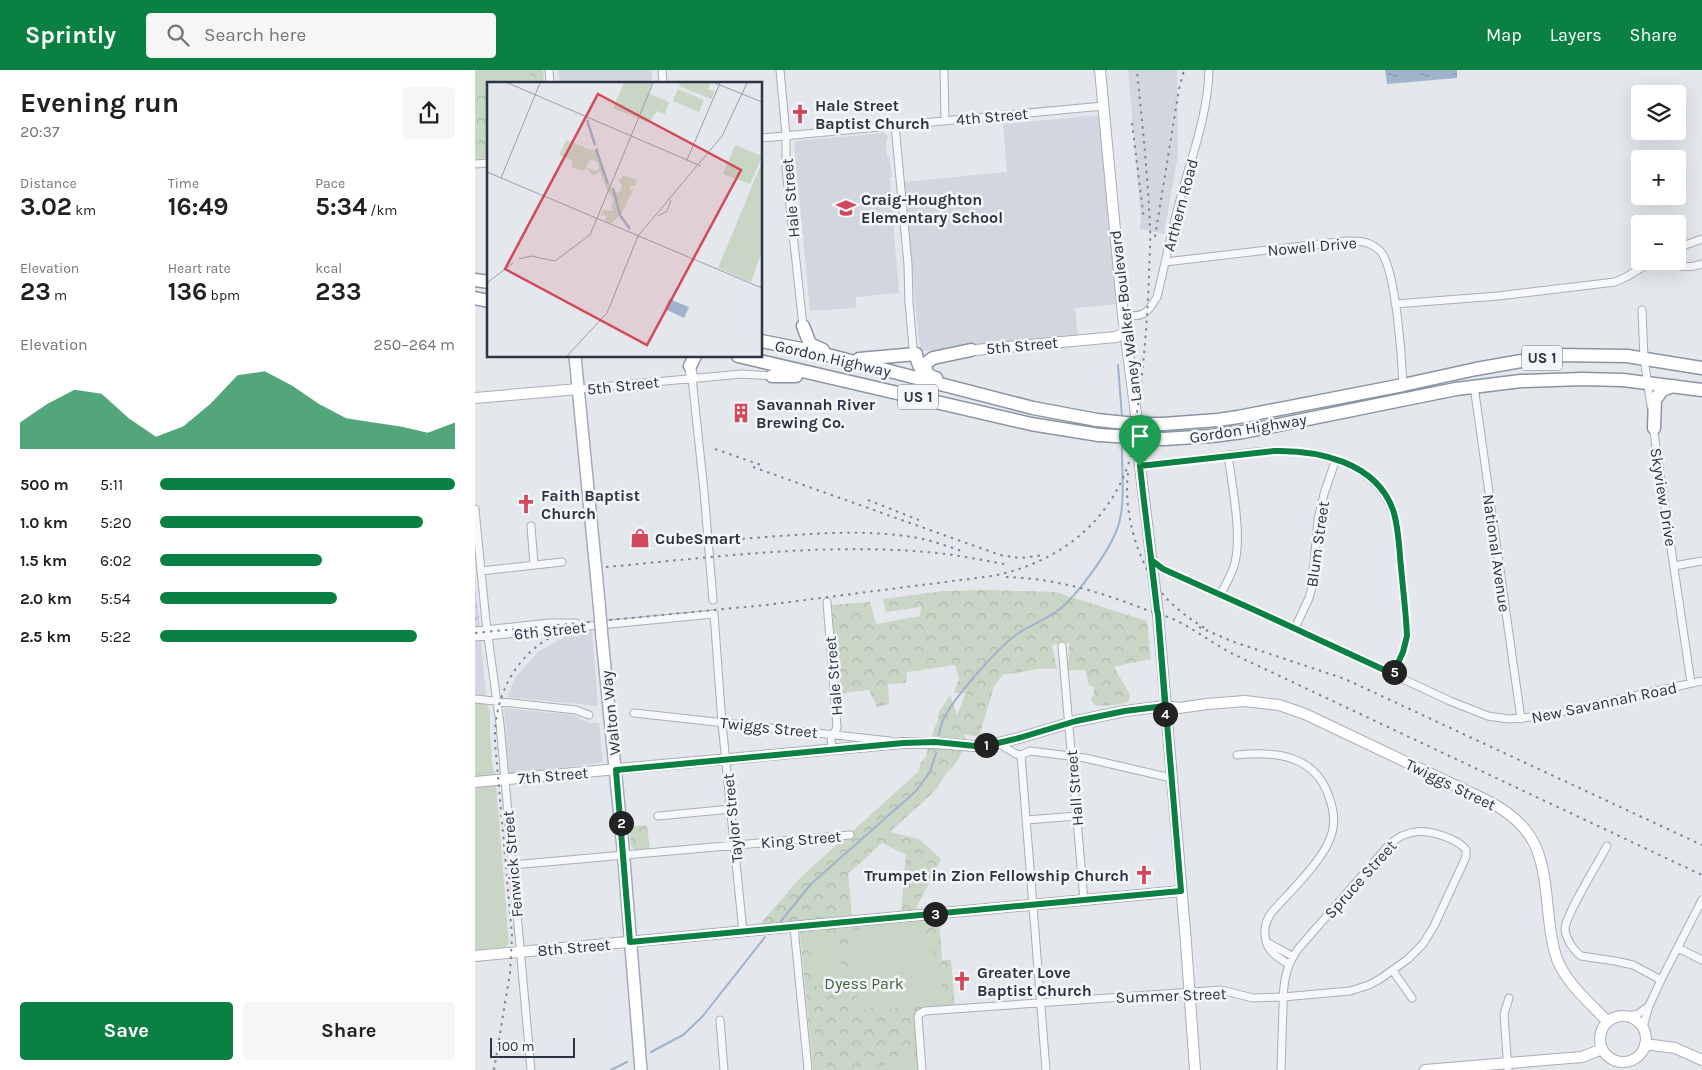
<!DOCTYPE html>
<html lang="en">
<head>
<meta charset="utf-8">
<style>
	body { margin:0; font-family:Karla,sans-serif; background:#f6f6f6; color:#202124; height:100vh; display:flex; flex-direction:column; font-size:19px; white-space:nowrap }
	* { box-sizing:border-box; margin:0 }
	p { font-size:16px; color:#757577 }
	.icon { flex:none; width:28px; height:28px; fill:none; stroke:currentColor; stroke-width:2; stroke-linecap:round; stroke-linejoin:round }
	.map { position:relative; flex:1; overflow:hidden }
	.panel { display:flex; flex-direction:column; background:#fff; width:475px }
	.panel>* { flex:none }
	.fabs { position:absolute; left:1156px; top:15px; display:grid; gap:10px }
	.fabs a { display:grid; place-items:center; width:55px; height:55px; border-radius:5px; background:#fff; box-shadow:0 5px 20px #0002; font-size:25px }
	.scale { position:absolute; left:15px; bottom:12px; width:85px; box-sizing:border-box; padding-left:5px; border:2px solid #2b3445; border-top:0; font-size:14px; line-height:18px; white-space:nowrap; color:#2b3445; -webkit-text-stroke:4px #f4f6f9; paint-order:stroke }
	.pin { position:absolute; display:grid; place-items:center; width:42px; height:42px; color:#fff; margin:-51px -21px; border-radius:50% 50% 50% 0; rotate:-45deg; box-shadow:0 0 5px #0007 }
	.pin .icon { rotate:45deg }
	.km { position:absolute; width:25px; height:25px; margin:-12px; border-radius:50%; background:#222; color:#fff; font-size:14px; line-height:25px; text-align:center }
	.round { display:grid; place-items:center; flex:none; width:52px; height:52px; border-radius:5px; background:#f6f6f6 }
	.summary { display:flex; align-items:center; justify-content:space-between; height:85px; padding:0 20px }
	h1 { font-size:28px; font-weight:700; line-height:38px }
	.metrics { display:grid; grid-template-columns:repeat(3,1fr); gap:8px; height:85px; padding:5px 20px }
	.metrics div { display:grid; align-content:center }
	.metrics b { font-size:25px; font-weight:700 }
	.metrics small { font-size:14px; font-weight:400 }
	.metrics p { font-size:14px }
	.chart { height:140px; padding:10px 20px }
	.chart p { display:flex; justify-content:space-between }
	.chart svg { width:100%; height:90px; margin-top:5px; fill:#0b8043; opacity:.7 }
	.cta { display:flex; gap:10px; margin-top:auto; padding:10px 20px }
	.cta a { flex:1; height:58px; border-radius:5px; background:#0b8043; color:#fff; font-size:20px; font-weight:700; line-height:58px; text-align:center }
	.cta a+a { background:#f6f6f6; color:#202124 }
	ul { padding:0 20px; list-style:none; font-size:16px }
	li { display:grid; grid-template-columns:80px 60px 1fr; align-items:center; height:38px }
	li i { height:12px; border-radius:6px; background:#0b8043 }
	header { display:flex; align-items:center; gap:30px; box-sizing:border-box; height:70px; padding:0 25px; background:#0b8043; color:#fff }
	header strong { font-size:24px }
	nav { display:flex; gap:28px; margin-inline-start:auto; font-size:18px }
	.search { width:350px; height:45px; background:#f6f6f6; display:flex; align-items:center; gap:12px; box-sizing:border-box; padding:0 18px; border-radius:5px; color:#757577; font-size:19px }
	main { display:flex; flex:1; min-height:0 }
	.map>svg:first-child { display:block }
	.built { fill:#d2d6de }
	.industrial { fill:url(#industrial-furrows) }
	.forest { fill:url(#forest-crowns) }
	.pitch { fill:#c9d6c5 }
	.water { fill:url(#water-ripples) }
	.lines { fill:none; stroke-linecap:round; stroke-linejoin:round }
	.stream { stroke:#9fb4cc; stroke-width:2 }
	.street-casing { stroke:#a9aeb7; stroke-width:9 }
	.secondary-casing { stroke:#a9aeb7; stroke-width:12 }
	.primary-casing { stroke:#a3abb8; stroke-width:14 }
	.highway-casing { stroke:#8b94a3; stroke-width:15 }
	.street { stroke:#f7f8fa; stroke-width:7 }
	.secondary { stroke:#fff; stroke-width:10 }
	.primary { stroke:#fff; stroke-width:11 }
	.highway { stroke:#fff; stroke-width:12 }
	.rail { stroke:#7d8696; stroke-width:2; stroke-dasharray:2.5 5; stroke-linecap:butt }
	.primary-bridge-casing { stroke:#a3abb8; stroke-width:14; stroke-linecap:butt }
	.highway-bridge-casing { stroke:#8b94a3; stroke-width:15; stroke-linecap:butt }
	.primary-bridge { stroke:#fff; stroke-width:11 }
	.highway-bridge { stroke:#fff; stroke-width:12 }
	.route-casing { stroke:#fff; stroke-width:10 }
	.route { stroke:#0b8043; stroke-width:6 }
	.labels { text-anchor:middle; stroke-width:5; stroke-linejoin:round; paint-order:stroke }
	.shield { fill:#f4f6f9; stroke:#676e7b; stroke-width:1 }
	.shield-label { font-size:15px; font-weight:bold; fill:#2b3445 }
	.poi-label { font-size:16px; font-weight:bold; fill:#2b3445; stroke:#f4f6f9; text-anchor:start }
	.street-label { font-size:16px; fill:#2b3445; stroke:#f4f6f9 }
	.park-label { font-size:16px; fill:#3f6138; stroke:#f4f6f9 }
	.inset-river { fill:none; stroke:#9fb4cc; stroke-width:2.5 }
	.inset-road { fill:none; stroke:#9a9fa9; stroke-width:1 }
	.view { fill:#d1495b; fill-opacity:0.15; stroke:#d1495b; stroke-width:2.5 }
	.inset-edge { fill:none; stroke:#2b3445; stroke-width:2.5 }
</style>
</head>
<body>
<header>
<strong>Sprintly</strong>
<div class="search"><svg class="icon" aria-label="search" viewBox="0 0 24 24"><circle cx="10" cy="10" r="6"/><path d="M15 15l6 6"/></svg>Search here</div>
<nav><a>Map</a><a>Layers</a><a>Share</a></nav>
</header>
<main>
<section class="panel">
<div class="summary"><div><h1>Evening run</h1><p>20:37</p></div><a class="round"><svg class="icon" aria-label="share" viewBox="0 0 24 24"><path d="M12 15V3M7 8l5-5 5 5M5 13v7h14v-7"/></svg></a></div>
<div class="metrics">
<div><p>Distance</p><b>3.02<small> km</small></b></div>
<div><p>Time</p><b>16:49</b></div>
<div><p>Pace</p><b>5:34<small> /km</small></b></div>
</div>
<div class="metrics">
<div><p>Elevation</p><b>23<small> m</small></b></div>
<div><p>Heart rate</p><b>136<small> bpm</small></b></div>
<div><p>kcal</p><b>233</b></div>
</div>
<div class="chart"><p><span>Elevation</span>250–264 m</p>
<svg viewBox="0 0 160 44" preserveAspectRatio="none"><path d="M0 44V31L10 22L20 15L30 17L40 29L50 38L60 33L70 22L80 8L90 6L100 13L110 22L120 29L130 31L140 33L150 36L160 31V44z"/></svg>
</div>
<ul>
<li><b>500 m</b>5:11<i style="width:100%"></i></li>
<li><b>1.0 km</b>5:20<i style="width:89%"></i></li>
<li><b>1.5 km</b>6:02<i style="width:55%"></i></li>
<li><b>2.0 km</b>5:54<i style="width:60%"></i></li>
<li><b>2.5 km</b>5:22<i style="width:87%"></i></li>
</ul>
<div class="cta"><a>Save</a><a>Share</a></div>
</section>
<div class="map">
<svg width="1227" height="1000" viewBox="0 0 1227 1000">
	<defs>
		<pattern id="industrial-furrows" width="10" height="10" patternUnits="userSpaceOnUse" patternTransform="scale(1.25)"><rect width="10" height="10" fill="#d2d6de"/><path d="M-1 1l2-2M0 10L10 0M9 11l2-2" fill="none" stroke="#b4b8c0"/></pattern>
		<pattern id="forest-crowns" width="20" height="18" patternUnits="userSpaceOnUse" patternTransform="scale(1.25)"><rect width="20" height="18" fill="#c9d6c5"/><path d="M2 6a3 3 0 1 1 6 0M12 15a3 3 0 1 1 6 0" fill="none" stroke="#adb8ab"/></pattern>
		<pattern id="water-ripples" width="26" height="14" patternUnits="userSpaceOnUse" patternTransform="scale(1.25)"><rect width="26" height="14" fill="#9fb4cc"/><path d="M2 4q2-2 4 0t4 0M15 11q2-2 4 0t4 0" fill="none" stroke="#8293a7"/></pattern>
	</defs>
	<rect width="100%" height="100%" fill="#e4e7ec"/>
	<!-- built -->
	<path class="built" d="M83,0H176L178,14H85Z
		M653,0H702L703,85L689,164L665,159L666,150Z
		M626,45L643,234L600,238L603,267L447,281L445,280L428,112L532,102L528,54Z
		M406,61L410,63L413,67L411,70L412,87H414L417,107L414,108L415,111L424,223L381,227V238L335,241L319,73L322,71L406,63Z
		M117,560L123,636L32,627L40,608L63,582L91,566Z
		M6,570L11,626L0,625V571Z
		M29,638L98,645L114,653H124L128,692L34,705Z"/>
	<!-- industrial -->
	<path class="industrial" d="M0,512L5,557H0Z"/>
	<!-- forest -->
	<path class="forest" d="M0,0H68L69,14H14V88L0,89Z
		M512,520L580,522L672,551L676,589C663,592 651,593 639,597L655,625L653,632C642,636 630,636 619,635L616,628L619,625V617L614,615L610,600H593L594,573L577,575L582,599C564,596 547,604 529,604L519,616L504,667L489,664L491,670L484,688L478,697L472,702L461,720L415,762L444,769L466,789L439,842L426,844L431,785L407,773L373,804L378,856L464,847L467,890H476L480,935L446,938L440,942L443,1000H338L324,853L289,856L286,853L326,807L369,768L374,767L379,760L444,701L445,693L451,687L453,678L455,677L457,665L463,650L464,642L475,625L482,645L491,623H479L484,608L480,595L432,602L431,613L413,614L414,634L402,637L394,620L368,623L360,590L357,535L395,532L401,554L445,546L446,537L411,542L408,529L469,521Z
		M172,755L175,780L160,781L156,776L154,757Z"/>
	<!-- pitch -->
	<path class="pitch" d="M0,0H57L54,14H14V16L0,8Z
		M0,633L12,635L15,640V667L18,701H20L34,874L30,877L0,880Z
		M415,856L433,858L451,870L454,875L465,895L469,932L436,934L422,938L412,939L411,937L390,939L383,932L380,912H378L373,860Z
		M363,867L368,913L341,916L336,869Z
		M440,987L441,1000H409V990Z"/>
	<!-- water -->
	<path class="water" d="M910,0H982V8L912,14Z"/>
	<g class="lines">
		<!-- stream -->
		<path class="stream" d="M643,295L647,347
			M464,665C465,660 466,655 468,650C478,628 523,578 542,564C556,555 572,549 585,539C603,524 632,484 641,462C652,436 646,400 647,372
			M306,851L336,814L441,721L455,702L461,683
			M176,982L208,965L227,947L290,867
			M136,1000L152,992"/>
		<defs>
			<path id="street" d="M74,0L75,14
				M187,0L188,14
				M305,0L311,65V99L328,256
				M469,0L470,50
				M420,55L433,195L434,232L438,278L441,284
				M286,68L628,36
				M0,94L14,93
				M1202,178L1227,169
				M1193,191C1205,198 1214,198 1227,194
				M690,192L871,171C885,171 896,171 906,182C921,201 927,289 928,315
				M920,234L1023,226L1140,212L1151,207L1178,191
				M1167,240L1169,288L1176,336
				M648,245C668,248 672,244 682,227C690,195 696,163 705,130C716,88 733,45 734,0
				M217,308L229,421L238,530
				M999,316L1046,649
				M103,319L267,304L297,306
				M1178,356L1216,613
				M665,396C690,393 715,390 740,387C763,384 786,380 809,381C859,381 911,401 922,456L932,566L928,582L918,604
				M0,439L11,552L25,654L56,1000
				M56,456L59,495
				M676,490L688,499L786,543L975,631L1013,646L1034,649L1068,646L1227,611
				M1199,496L1227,491
				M6,501L87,492
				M746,524C750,515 756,506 759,496C768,467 757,416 753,385
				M352,532L362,658L356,668L357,679
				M820,558L834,528L837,517L843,449L849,424L861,389
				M0,561L75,553H101
				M0,567L239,544L247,653L268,862
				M587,576L609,831
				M0,629L101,640L114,645
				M159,643L415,671
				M523,673L541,684L546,685L555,681L610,688L696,708
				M546,685L571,1000
				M762,685C802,681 842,685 855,730C860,744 860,758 854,771C845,793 813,824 797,842C787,855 787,874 800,885C804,888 809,891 813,894
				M183,746L256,739
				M551,750L602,746
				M1132,776C1124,791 1090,846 1090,859C1091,869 1098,880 1106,886L1140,891L1158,895L1186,910
				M37,795L375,765
				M319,857L333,1000
				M793,873L817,886
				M1203,878L1227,890
				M918,901L937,928
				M1153,946L1163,944L1174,936
				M245,950L249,1000
				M1168,957L1174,936L1186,910L1227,830
				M447,1000L443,947L444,944L450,941L746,920L778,928L808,927L875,921L894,915L905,909L933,889L948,874L959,856L991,787V780C987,774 982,772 976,769C953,759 932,757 913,776L823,879C810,897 808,915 808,937L806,1000
				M1033,1000L1029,944L1034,928"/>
			<path id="secondary" d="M625,0L648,245L661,344L665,396L683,544L711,873L720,1000
				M490,281L641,267L651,262
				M215,296L217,308
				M0,328L103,319
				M0,712L428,673H460L499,676L519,674L544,668L601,651L650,641L690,636L704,638L732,634L770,631L804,635L830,644L1011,730C1063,756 1068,786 1073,840C1075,857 1076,873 1082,889C1091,913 1115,933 1132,951
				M0,886L706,821
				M1125 969a23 23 0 1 1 46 0a23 23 0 1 1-46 0Z
				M1170,974L1200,978L1227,990
				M950,1000L1107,987L1127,979"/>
			<path id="primary" d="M100,286L124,532
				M127,568L148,778L166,1000"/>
			<path id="highway" d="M0,210L14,212
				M0,228L14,231
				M328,256L335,274L348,280
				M286,271L341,282L558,338L622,350
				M263,286L556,354L624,365
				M384,289L441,284C443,297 448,305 461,308
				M215,296L220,286
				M297,306H321
				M456,307L451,301L450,294L458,288L496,280
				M688,354L743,350L763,347L928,315L1001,299L1080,285L1152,286L1227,298
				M1179,358L1180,330L1187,320L1198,316
				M689,369L737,366L768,362L981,319L1046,311L1107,309L1148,310L1227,320"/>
		</defs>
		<!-- street casing -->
		<use href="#street" class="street-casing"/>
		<!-- secondary casing -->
		<use href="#secondary" class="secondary-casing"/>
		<!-- primary casing -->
		<use href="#primary" class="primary-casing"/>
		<!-- highway casing -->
		<use href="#highway" class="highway-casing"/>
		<!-- street -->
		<use href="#street" class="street"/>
		<!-- secondary -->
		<use href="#secondary" class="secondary"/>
		<!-- primary -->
		<use href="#primary" class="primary"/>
		<!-- highway -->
		<use href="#highway" class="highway"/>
		<!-- rail -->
		<path class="rail" d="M657,53L669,150
			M680,167L704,19L709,0
			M240,379L286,395
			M278,397L525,485L545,488L570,485
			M653,403C648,446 664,497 692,529C704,541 717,551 732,559
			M393,430L444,450
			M245,470C306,467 370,458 431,466C451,468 471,476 490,482
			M131,497C243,487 358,471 471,484C492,487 513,491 534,495
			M531,507C578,508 626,522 669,539C680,543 692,546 702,551C722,561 739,574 758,584L1227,805
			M724,557L756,571L870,609L1227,775
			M0,563L291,535L517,506C568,496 612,470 639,425C648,410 655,393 658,376C660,365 660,353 662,342C669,297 672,252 674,207C674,191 676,174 675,158C673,105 667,53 662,0
			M19,1000L35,903L37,866L20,672C18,621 47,573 97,558"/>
		<defs>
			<path id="primary-bridge" d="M124,532L127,568"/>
			<path id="highway-bridge" d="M622,350L660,354H688
				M624,365L689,369"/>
		</defs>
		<!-- primary-bridge casing -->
		<use href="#primary-bridge" class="primary-bridge-casing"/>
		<!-- highway-bridge casing -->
		<use href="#highway-bridge" class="highway-bridge-casing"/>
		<!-- primary-bridge -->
		<use href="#primary-bridge" class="primary-bridge"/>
		<!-- highway-bridge -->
		<use href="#highway-bridge" class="highway-bridge"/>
	</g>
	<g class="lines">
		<defs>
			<path id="route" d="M665,396C670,444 677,492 682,540L683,544L690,636L650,641L601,651L544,668L519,674L500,676L460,672L428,673L141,700L155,872L706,821L683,544L682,540L676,490L688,499L786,543L918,604L928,582L932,566C931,543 928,520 926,497C924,479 924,458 918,440C901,392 843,380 799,381L665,396"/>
		</defs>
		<!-- route casing -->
		<use href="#route" class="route-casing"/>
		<!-- route -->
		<use href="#route" class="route"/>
	</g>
	<!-- icons -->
	<defs>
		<symbol id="church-bare" viewBox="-9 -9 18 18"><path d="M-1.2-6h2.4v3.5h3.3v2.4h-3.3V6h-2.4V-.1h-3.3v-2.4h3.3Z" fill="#d1495b" stroke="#f4f6f9" stroke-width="2.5" paint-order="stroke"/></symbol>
		<symbol id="school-bare" viewBox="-9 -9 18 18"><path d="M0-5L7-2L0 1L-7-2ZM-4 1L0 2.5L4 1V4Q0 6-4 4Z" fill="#d1495b" stroke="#f4f6f9" stroke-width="2.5" paint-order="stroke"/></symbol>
		<symbol id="building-bare" viewBox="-9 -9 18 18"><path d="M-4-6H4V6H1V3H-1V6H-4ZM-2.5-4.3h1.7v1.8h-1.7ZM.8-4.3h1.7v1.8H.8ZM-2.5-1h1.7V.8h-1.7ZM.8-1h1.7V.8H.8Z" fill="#d1495b" stroke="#f4f6f9" stroke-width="2.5" paint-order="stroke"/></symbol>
		<symbol id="shop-bare" viewBox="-9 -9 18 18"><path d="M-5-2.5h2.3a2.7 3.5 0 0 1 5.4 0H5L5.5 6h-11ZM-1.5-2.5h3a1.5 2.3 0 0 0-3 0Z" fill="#d1495b" stroke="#f4f6f9" stroke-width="2.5" paint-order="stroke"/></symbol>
	</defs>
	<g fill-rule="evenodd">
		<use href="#church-bare" x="311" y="30" width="28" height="28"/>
		<use href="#school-bare" x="357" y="124" width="28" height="28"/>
		<use href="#building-bare" x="252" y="329" width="28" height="28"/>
		<use href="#church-bare" x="37" y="420" width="28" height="28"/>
		<use href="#shop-bare" x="151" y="454" width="28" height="28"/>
		<use href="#church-bare" x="655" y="791" width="28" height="28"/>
		<use href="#church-bare" x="473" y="897" width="28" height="28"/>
	</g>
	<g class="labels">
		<!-- shield labels -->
		<g class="shield">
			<rect x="1047" y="275.5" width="40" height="25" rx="4"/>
			<rect x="423" y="314.5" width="40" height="25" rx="4"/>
		</g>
		<g class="shield-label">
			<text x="1067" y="293">US 1</text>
			<text x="443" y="332">US 1</text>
		</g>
		<!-- poi labels -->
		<g class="poi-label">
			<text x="340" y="41">Hale Street<tspan x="340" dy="18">Baptist Church</tspan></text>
			<text x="386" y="135">Craig-Houghton<tspan x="386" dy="18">Elementary School</tspan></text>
			<text x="281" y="340">Savannah River<tspan x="281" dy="18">Brewing Co.</tspan></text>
			<text x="66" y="431">Faith Baptist<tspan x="66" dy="18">Church</tspan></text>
			<text x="180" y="474">CubeSmart</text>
			<text x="654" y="811" text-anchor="end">Trumpet in Zion Fellowship Church</text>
			<text x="502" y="908">Greater Love<tspan x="502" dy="18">Baptist Church</tspan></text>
		</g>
		<!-- street labels -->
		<g class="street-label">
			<text transform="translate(517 46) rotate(-5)" y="6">4th Street</text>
			<text transform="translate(315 128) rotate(-95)" y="6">Hale Street</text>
			<text transform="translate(705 135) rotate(-75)" y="6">Arthern Road</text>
			<text transform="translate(837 176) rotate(-5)" y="6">Nowell Drive</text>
			<text transform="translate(650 246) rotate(-97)" y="6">Laney Walker Boulevard</text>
			<text transform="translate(547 275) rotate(-5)" y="6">5th Street</text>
			<text transform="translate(358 288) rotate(13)" y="6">Gordon Highway</text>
			<text transform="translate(148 315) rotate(-6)" y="6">5th Street</text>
			<text transform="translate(773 358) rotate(-9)" y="6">Gordon Highway</text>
			<text transform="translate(1189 427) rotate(81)" y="6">Skyview Drive</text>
			<text transform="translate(842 474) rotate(-82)" y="6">Blum Street</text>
			<text transform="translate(1022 483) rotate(82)" y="6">National Avenue</text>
			<text transform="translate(75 560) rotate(-6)" y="6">6th Street</text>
			<text transform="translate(358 606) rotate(-95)" y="6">Hale Street</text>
			<text transform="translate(1129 632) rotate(-12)" y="6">New Savannah Road</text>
			<text transform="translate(135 643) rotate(-96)" y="6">Walton Way</text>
			<text transform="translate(294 657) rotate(6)" y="6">Twiggs Street</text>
			<text transform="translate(78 705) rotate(-5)" y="6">7th Street</text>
			<text transform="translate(976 714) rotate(26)" y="6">Twiggs Street</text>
			<text transform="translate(599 718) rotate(-95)" y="6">Hall Street</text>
			<text transform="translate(257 748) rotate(-96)" y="6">Taylor Street</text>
			<text transform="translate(326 769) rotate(-5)" y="6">King Street</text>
			<text transform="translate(37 794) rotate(-95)" y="6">Fenwick Street</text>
			<text transform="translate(885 809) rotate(-48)" y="6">Spruce Street</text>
			<text transform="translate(99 877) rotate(-5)" y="6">8th Street</text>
			<text transform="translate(696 925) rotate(-2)" y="6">Summer Street</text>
		</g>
		<!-- park labels -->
		<g class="park-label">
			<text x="389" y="919">Dyess Park</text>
		</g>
	</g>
	<!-- overview -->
	<g transform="translate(12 12)">
		<rect width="275" height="275" fill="#e4e7ec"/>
		<path d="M193,1H224L221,7L228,10L224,17L192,4ZM191,7L217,18L212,30L186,19ZM79,58L107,69L110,64L120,98L127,110L132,111L135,104L132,99L137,93L150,98L148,104L144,103L142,110L147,106L135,131L124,142L118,139L120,134L114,133L116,128L127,129L124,125L127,117L120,109L113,89L106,94L100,86L109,89L112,87L111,80L103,77L97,89L84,85L86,79L72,73ZM248,63L275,74L263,102L236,92Z" fill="#c9d6c5"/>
		<path d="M275,80V169L264,200L231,186Z" fill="#c9d6c5"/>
		<path d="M137,1H165L161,11L182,20L178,32L170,29L162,41L126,26ZM87 79a7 7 0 1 1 14 0a7 7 0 1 1-14 0Z" fill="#c9d6c5"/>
		<path d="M182,217L202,225L197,236L178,227Z" fill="#9fb4cc"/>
		<path class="inset-river" d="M100,38L108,63M109,67L121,102M126,106L133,133L143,147"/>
		<path class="inset-road" d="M21,1L214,84M228,1L275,20M200,78L233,1M0,90L275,206M14,96L53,1M171,134L180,129L184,118M32,177L44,174L68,179L103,153L166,1M0,201L26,181M80,274L120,231L151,154L235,54L260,1"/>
		<path class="view" d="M111,12L254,88L160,263L18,187Z"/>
		<rect width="275" height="275" class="inset-edge"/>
	</g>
</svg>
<div class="fabs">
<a><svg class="icon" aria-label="layers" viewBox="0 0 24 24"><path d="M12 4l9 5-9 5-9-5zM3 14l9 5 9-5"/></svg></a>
<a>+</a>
<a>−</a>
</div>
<div class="scale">100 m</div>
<div class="pin" style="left:665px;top:396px;background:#1e9e55"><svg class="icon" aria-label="arrive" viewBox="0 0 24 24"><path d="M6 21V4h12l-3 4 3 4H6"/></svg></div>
<b class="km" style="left:511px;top:675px">1</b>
<b class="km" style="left:146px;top:753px">2</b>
<b class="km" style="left:460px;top:844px">3</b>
<b class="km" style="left:690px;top:644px">4</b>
<b class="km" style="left:919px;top:602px">5</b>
</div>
</main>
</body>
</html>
